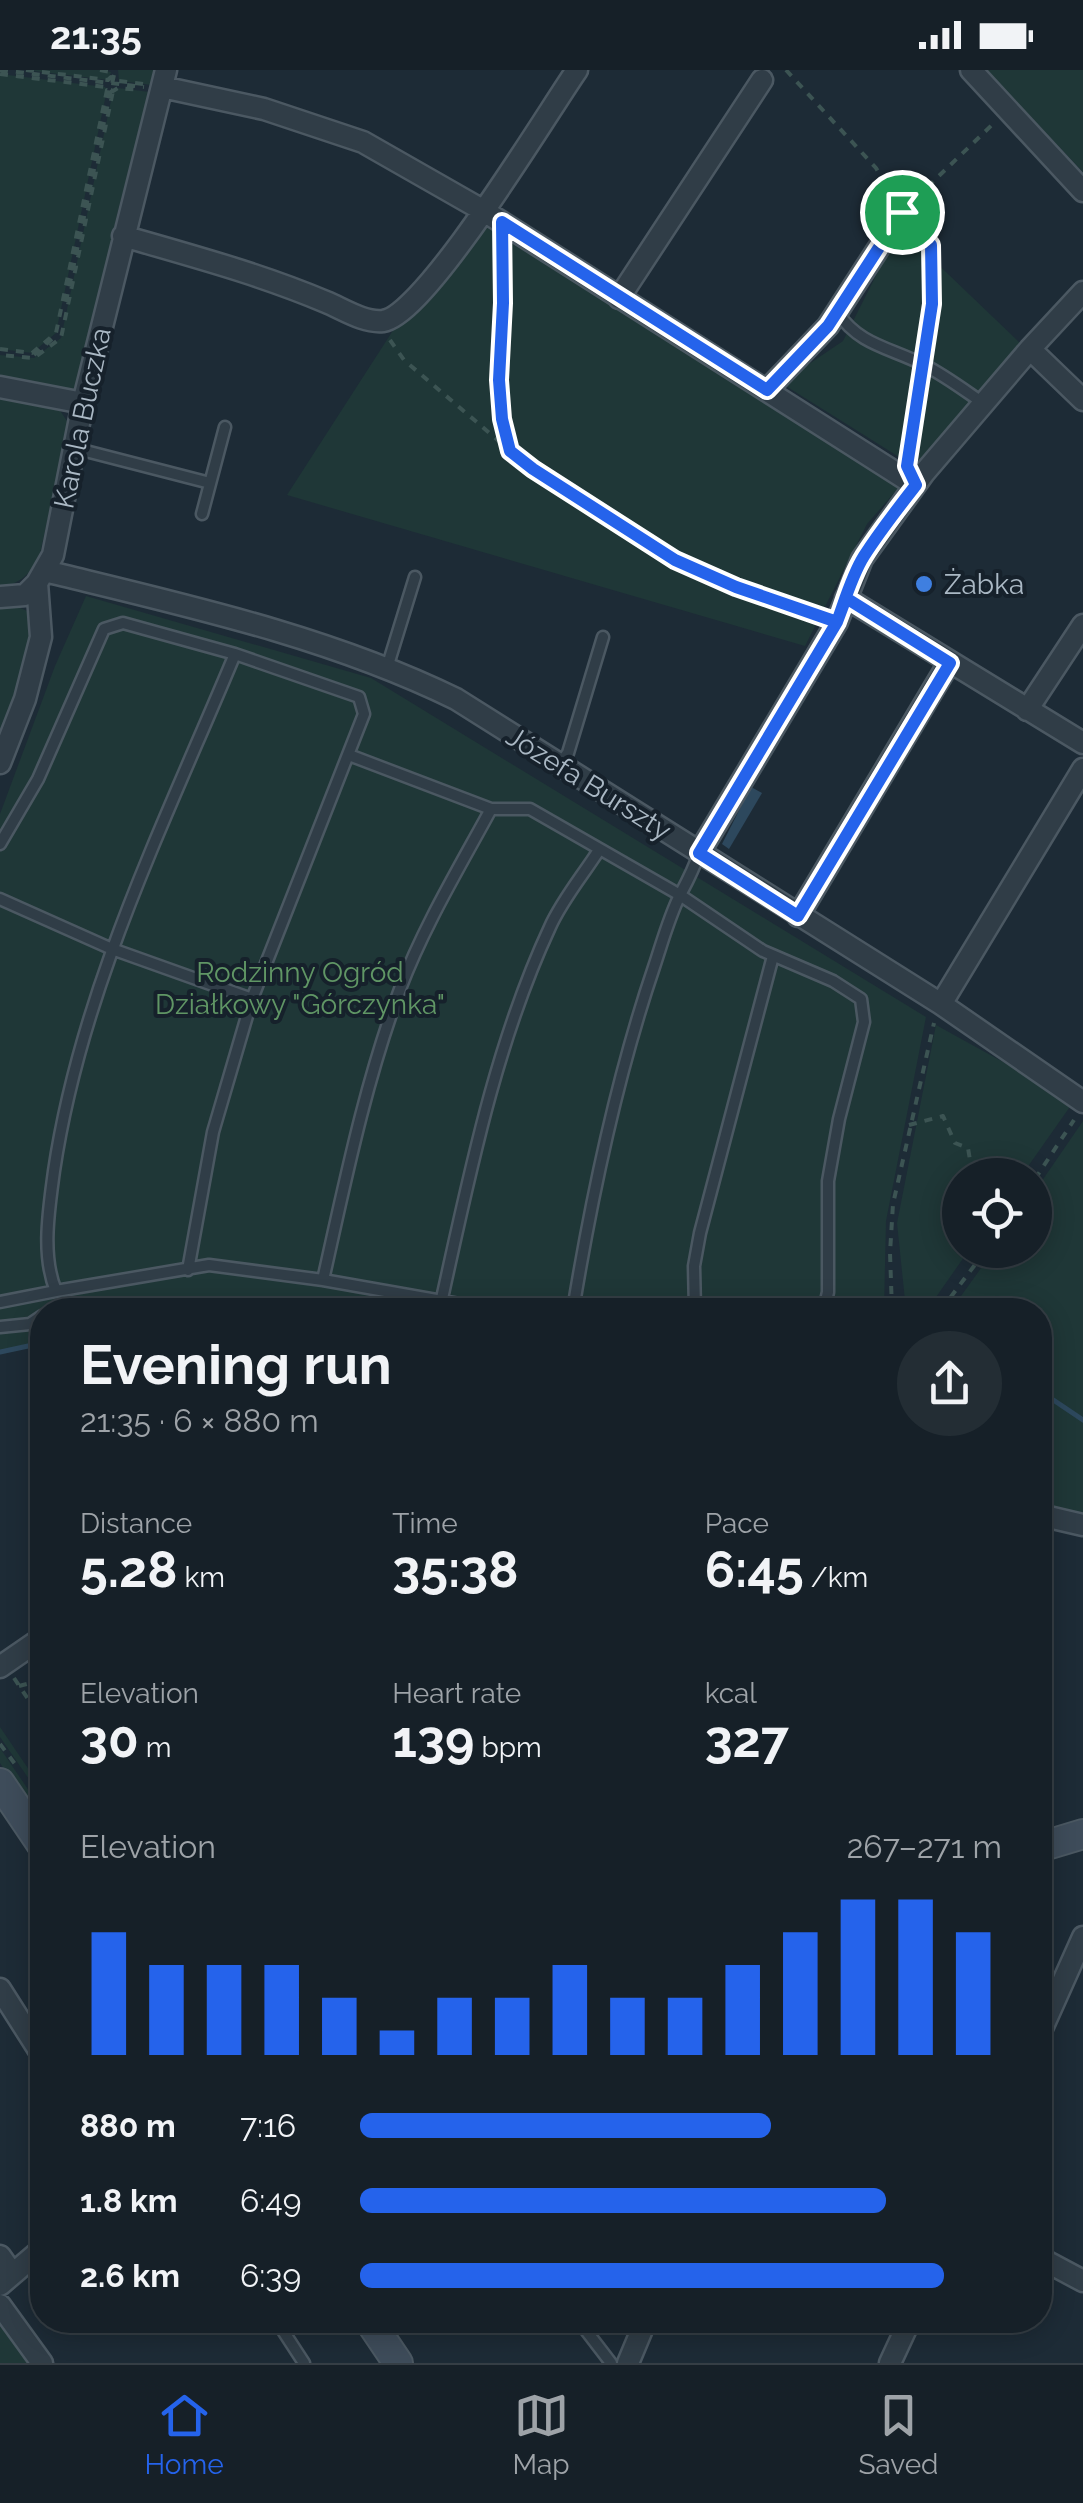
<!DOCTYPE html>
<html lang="en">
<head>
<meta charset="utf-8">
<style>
	body { margin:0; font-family:Raleway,sans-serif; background:#232d34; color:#f1f3f6; height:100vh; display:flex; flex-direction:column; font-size:38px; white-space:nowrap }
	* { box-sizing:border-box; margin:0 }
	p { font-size:32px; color:#9ea3a8 }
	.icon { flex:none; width:55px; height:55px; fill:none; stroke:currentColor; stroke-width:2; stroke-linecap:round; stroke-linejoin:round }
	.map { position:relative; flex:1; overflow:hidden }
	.drawer { position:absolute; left:30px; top:1228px; width:1022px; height:1035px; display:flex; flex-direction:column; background:#162028; border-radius:40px; box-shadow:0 5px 25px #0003,0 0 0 2px #353e45 }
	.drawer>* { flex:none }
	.tools { position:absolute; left:942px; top:1088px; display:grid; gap:20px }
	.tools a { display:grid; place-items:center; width:110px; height:110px; border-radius:50%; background:#162028; box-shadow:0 5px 25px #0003,0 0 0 2px #353e45; font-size:50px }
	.pin { position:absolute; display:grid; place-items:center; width:85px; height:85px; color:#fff; margin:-42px; border:5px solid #fff; border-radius:50%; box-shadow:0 2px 10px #0007 }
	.round { display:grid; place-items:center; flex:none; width:105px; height:105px; border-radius:52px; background:#232d34 }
	.head { display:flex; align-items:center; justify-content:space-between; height:170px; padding:0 50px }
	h1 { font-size:55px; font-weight:700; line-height:75px }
	.metrics { display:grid; grid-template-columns:repeat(3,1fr); gap:15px; height:170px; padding:10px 50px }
	.metrics div { display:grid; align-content:center }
	.metrics b { font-size:50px; font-weight:700 }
	.metrics small { font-size:28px; font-weight:400 }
	.metrics p { font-size:28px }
	.chart { height:280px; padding:20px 50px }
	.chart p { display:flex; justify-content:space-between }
	.chart svg { width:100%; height:180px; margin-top:10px; stroke:#2563eb; stroke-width:6 }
	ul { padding:0 50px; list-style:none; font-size:32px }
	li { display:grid; grid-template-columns:160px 120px 1fr; align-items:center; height:75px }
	li i { height:25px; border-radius:12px; background:#2563eb }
	.status { display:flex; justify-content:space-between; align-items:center; height:70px; padding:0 50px; background:#162028; direction:ltr }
	.status svg { height:28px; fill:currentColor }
	.tabs { display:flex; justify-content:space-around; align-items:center; height:140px; border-top:2px solid #353e45; background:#162028; font-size:28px; color:#9ea3a8 }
	.tabs a { display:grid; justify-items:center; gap:5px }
	.tabs .active { color:#2563eb }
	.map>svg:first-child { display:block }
	.green { fill:#1f3737 }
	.water { fill:#2d485d }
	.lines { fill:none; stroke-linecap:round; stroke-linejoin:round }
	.stream { stroke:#2d485d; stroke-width:5 }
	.lane-casing { stroke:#4b5862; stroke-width:15 }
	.street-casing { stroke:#4b5862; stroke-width:25 }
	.secondary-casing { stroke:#4b5862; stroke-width:32 }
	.path { stroke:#3c5453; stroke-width:4; stroke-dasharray:8 8; stroke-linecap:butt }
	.lane { stroke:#303d47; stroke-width:10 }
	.street { stroke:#303d47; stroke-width:20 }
	.secondary { stroke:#3e4c5a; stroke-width:28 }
	.route-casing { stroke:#fff; stroke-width:20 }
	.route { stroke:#2563eb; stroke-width:12 }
	.shop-dot { fill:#3f7fe0; stroke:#16212b; stroke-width:4 }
	.labels { text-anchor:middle; stroke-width:8; stroke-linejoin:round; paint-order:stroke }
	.street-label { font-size:28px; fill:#aab8c4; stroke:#16212b }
	.poi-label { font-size:28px; fill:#aab8c4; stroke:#16212b; text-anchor:start }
	.park-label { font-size:28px; fill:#609665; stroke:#16212b }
</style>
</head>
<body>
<div class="status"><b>21:35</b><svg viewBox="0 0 49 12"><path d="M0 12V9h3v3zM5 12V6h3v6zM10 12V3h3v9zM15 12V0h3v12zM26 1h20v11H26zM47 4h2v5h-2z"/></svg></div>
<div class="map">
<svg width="1083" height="2293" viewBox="0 0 1083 2293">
	<rect width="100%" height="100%" fill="#1d2b36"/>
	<!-- green -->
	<path class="green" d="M25,0H100L111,2L108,10Z
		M118,0H157L152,15L119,11Z
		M986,0H1083V102Z
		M0,4L105,17L107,20L56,263L32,283L0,279Z
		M118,18L150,22L118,141L80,308L73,319L0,306V285L34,288L61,268L113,21Z
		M470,142L901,415L867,454L805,576L287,425L392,262L455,181Z
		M900,158L1020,273L915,397L781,313L843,271Z
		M0,324L57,336L69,354L39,488C29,506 19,513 0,518Z
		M86,526L371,608L926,947L886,1151L884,1240H42V1273L0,1282V744L55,596Z
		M0,533L14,535L38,546L29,587L0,666Z
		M936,955L1074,1031L1022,1105H960V1180H969L927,1240H906L897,1153Z
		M1083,1051V1448L1040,1438V1240H951L994,1180H1035V1121Z
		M0,1657L42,1719V1728L0,1667Z
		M0,1678L42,1740V1756L0,1693Z
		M0,2252L31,2293H0Z"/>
	<!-- water -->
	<path class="water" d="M751,717L762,723L729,779L722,774Z"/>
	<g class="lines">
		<!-- stream -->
		<path class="stream" d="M0,1282L42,1273
			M1040,1321L1083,1350"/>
		<defs>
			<path id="lane" d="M902,142L931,175L932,234L907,396L913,409
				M838,243C859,275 891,278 924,295C944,305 964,320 983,333
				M74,378L210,413
				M202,444L225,357
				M235,584C165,752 81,919 54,1101C49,1139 41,1185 56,1221L209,1195L323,1210L493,1240
				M387,598L415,507
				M349,685L491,739H530L680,825L763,881L833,911L861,929L864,952L839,1049L828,1111V1222L824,1240
				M560,694L568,683L603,567
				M0,774L38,709L104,559L123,553L235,584L359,627L364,644L252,929L112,879L0,829
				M188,1200L213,1062L252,929
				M323,1210C345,1112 365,1013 400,919C424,856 459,798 491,739
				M0,1232L56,1221
				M441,1233C469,1107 495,975 550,857C562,830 583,805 599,780
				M52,1240L59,1236
				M573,1240C592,1124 616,1009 654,897C662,873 669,847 680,825C688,810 694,799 699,783
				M695,1240L694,1196L700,1163L773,886
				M0,1257L30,1254L42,1246
				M276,2250L304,2293
				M578,2250L611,2293"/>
			<path id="street" d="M971,0L1083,121
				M162,17L264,39L363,72L484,141L915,415
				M123,166C192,186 260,204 326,232C343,239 364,253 383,251C426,245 547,43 577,0
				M619,228L762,10
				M1030,279L1083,330
				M0,317L83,333
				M767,320L828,256L902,142
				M45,501C184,535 327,566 456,629L941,934L1083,1032
				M0,527L25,525L37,513L53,485L83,333L166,0
				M846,528L1083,673
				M1027,640L1083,555
				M0,693L25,629L41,567L37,513
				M699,783L837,552L862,489L924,403L1030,279L1083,222
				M798,846L949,593
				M941,934L1083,699
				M1040,1445L1083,1455
				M0,1597L42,1568
				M0,1919L42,1985
				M1040,1963L1083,1867
				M0,2186L12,2203
				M1040,2188L1083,2211
				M0,2215L42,2179
				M0,2235L42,2293
				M628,2293L646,2250
				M890,2293L910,2250"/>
			<path id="secondary" d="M0,1713L42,1775
				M1040,1777L1083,1764
				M369,2250L398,2293"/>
		</defs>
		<!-- lane casing -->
		<use href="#lane" class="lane-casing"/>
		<!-- street casing -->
		<use href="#street" class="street-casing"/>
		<!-- secondary casing -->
		<use href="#secondary" class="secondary-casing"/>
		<!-- path -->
		<path class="path" d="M0,0L144,17
			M26,0L108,10L111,7L119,11L143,14
			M100,0L111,2V5
			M786,0L876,98L892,126
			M0,4L105,17L113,21L118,18L141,20
			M916,128L995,52
			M502,172L503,233L499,310L502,349L510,381L533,399L675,490L736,517L823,545
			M66,232L115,0
			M390,270L404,290L507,378
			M0,279L32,283L56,263L107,20L113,21L61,268L34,288L0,285
			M34,285L53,268
			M909,1055L943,1046L955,1073L968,1078L970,1090L981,1105
			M1035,1109L1074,1050
			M892,1240L890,1183L893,1134L934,953
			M941,1240L986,1180
			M14,1608L42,1650
			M19,1616L42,1610
			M0,1674L15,1694"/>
		<!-- lane -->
		<use href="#lane" class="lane"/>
		<!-- street -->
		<use href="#street" class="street"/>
		<!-- secondary -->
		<use href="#secondary" class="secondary"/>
	</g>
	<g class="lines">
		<defs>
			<path id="route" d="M902,142L931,175L932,234L907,396L916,415C898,438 880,461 864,486C852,505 845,530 837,552L699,783L798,846L950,593L846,528L837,552L736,517L675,490L533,399L510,381L502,349L499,310L503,233L502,152L767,320L828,256L902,142"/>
		</defs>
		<!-- route casing -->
		<use href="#route" class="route-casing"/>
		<!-- route -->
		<use href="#route" class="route"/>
	</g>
	<!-- markers -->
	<circle class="shop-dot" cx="924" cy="514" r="10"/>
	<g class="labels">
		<!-- street labels -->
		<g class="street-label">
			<text transform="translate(82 348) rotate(-78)" y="10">Karola Buczka</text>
			<text transform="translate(589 713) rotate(32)" y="10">Józefa Burszty</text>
		</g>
		<!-- poi labels -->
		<g class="poi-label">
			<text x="944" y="524">Żabka</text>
		</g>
		<!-- park labels -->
		<g class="park-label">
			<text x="300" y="912">Rodzinny Ogród<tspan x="300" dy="32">Działkowy "Górczynka"</tspan></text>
		</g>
	</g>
</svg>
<div class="tools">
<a><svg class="icon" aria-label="locate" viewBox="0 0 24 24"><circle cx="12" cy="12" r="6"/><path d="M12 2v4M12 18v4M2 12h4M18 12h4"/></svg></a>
</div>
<div class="pin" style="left:902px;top:142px;background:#1e9e55"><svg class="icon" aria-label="arrive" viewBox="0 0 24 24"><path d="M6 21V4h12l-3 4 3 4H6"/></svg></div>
<section class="drawer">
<div class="head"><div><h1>Evening run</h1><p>21:35 · 6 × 880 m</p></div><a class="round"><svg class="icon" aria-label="share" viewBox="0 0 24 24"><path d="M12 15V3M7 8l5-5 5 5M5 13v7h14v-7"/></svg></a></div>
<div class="metrics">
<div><p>Distance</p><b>5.28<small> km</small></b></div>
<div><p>Time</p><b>35:38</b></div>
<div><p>Pace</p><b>6:45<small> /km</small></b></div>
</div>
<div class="metrics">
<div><p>Elevation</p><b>30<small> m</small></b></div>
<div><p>Heart rate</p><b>139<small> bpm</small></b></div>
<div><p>kcal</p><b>327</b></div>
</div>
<div class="chart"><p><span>Elevation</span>267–271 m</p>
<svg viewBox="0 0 160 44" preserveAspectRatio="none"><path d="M5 44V14M15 44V22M25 44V22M35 44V22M45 44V30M55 44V38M65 44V30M75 44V30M85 44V22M95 44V30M105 44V30M115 44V22M125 44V14M135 44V6M145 44V6M155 44V14"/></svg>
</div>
<ul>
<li><b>880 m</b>7:16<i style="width:64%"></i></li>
<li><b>1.8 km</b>6:49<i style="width:82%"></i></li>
<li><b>2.6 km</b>6:39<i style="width:91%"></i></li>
</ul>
</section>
</div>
<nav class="tabs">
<a class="active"><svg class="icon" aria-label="home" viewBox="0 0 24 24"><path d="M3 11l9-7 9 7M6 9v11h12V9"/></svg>Home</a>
<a><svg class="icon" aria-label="map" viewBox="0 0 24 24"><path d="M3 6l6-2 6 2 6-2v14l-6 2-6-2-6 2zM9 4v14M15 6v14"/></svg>Map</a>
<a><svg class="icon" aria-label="saved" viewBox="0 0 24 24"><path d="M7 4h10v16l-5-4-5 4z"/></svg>Saved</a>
</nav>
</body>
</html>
